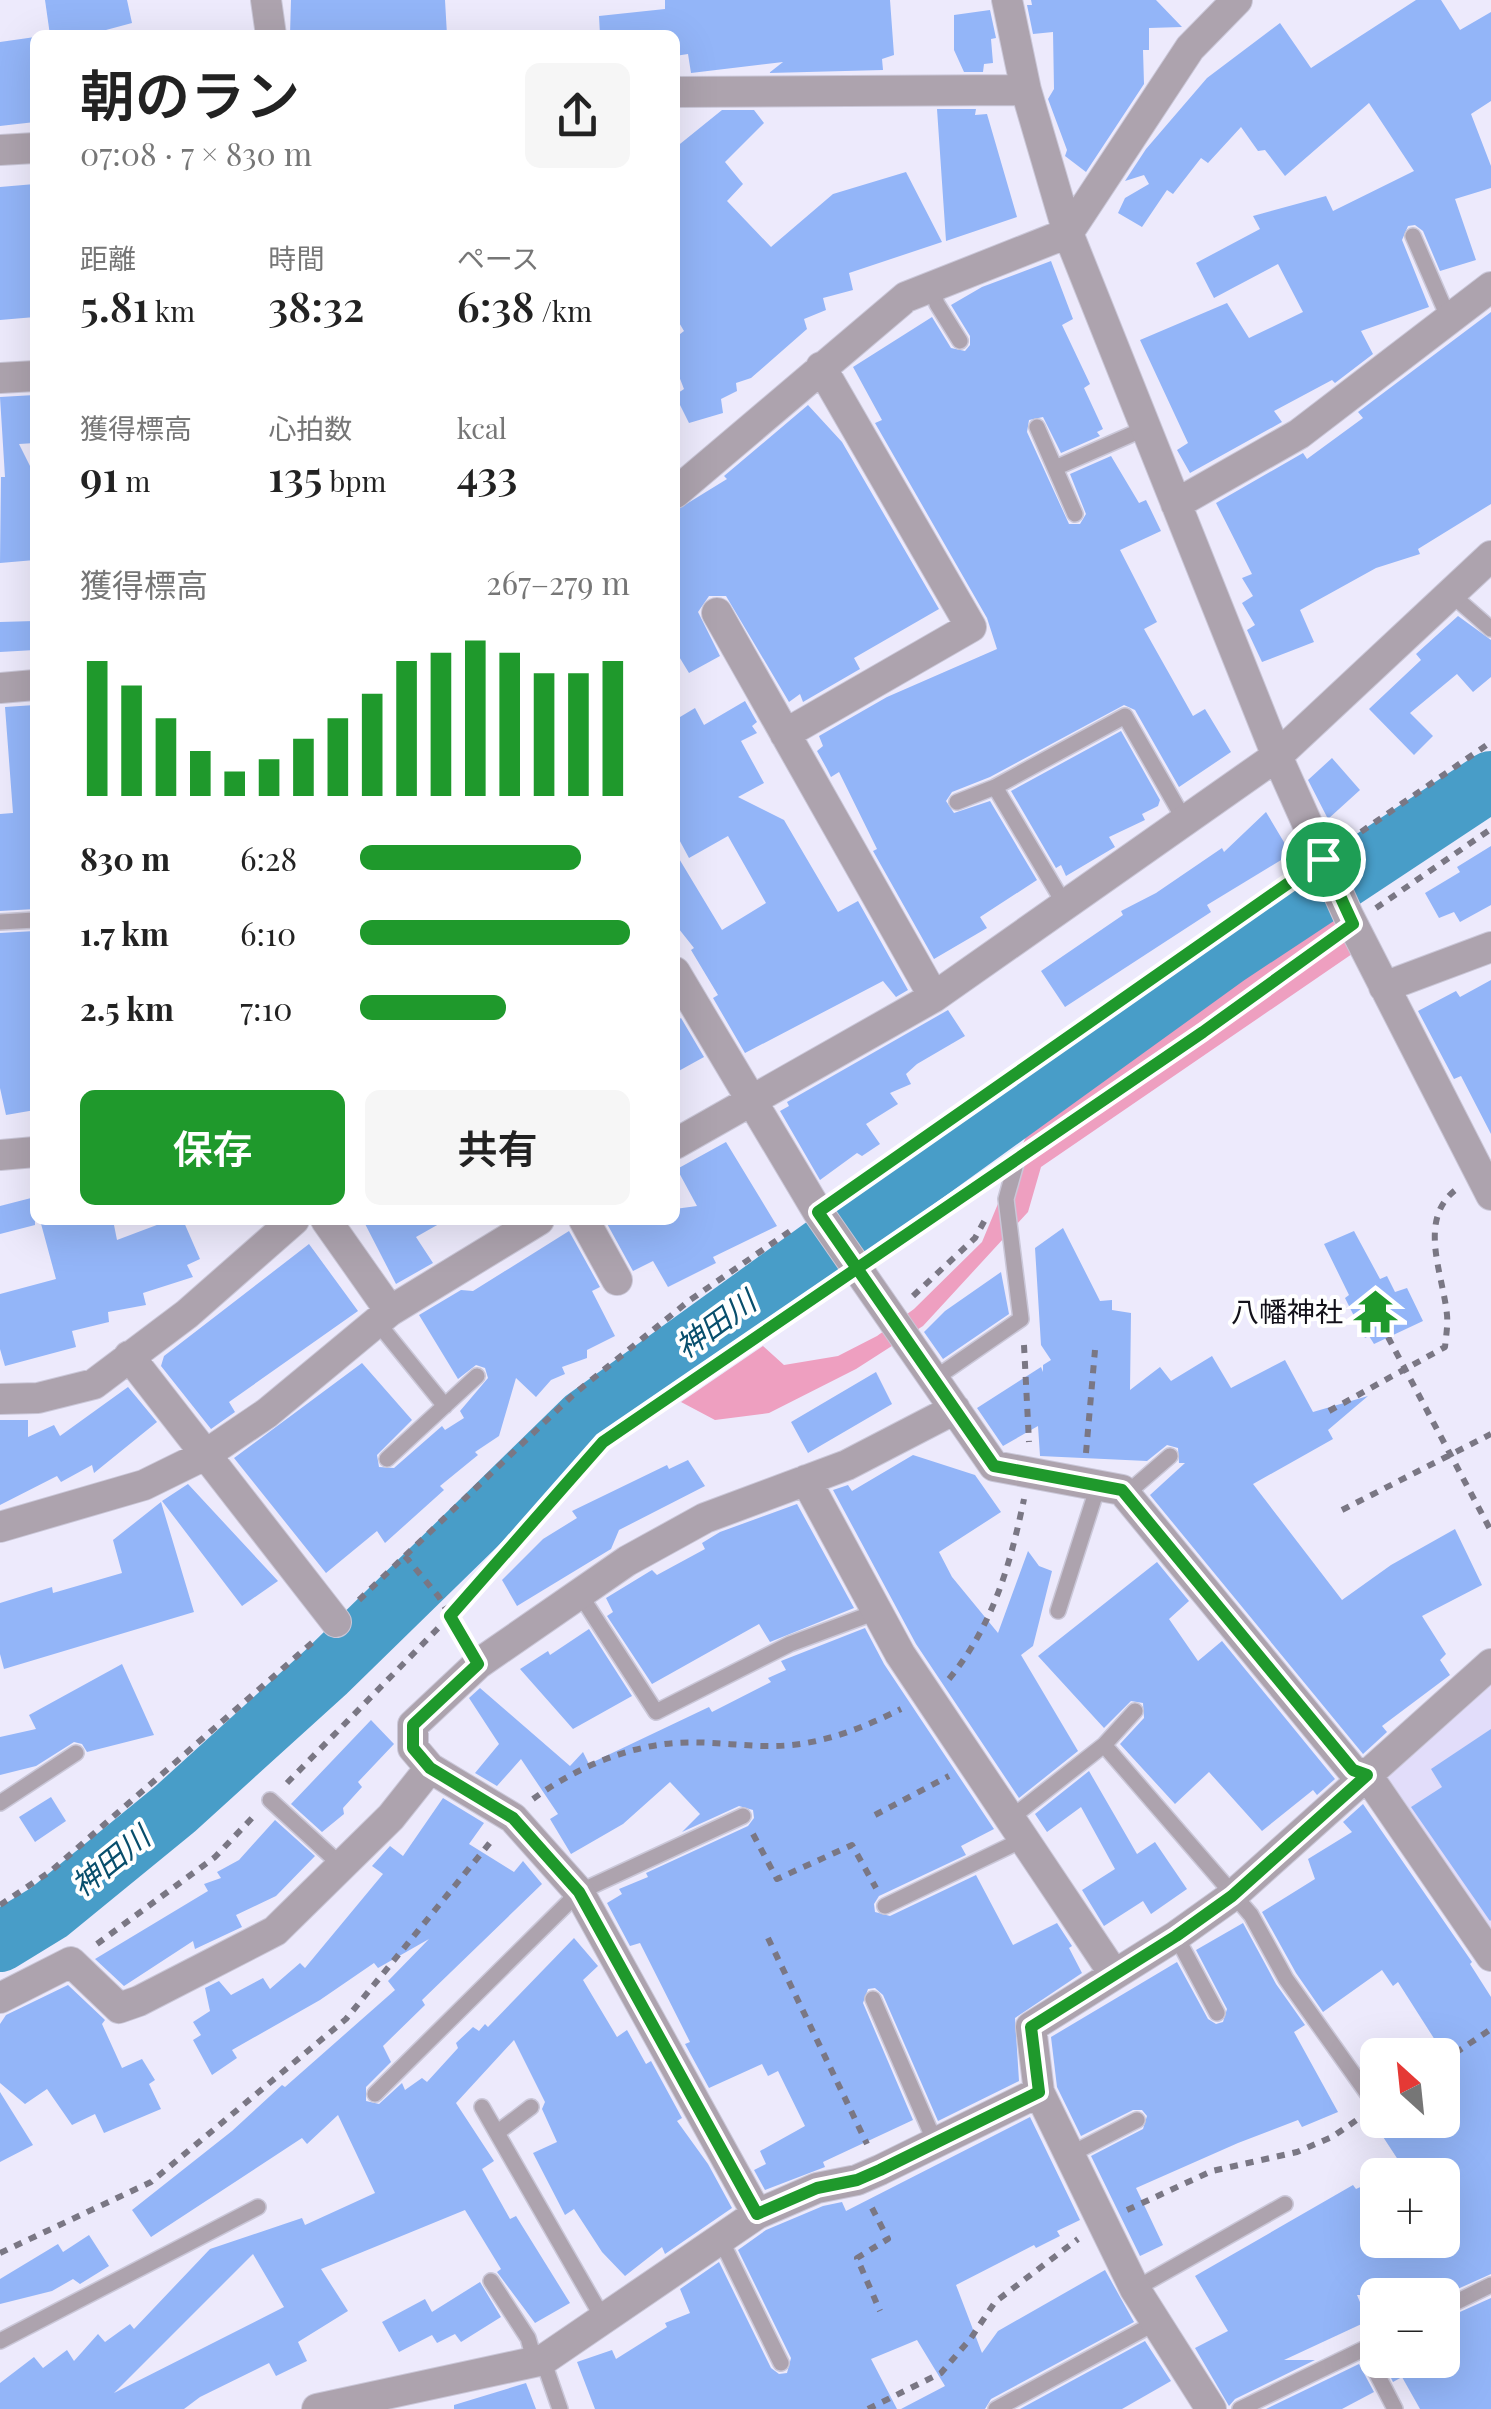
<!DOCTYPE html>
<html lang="ja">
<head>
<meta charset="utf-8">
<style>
	body { margin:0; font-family:"Playfair Display","Noto Sans JP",serif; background:#f6f6f6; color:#222; height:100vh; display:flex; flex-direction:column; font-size:38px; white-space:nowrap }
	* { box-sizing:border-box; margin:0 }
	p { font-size:32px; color:#767676 }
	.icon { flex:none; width:55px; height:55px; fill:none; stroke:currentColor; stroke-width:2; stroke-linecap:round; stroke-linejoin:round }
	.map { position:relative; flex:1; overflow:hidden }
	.panel { position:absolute; left:30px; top:30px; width:650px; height:1195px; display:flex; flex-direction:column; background:#fff; border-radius:15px; box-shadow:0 10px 40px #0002 }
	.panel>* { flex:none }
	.needle { width:65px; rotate:333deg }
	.tools { position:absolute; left:1360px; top:2038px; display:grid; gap:20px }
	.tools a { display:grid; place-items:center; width:100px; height:100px; border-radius:15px; background:#fff; box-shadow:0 10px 40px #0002; font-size:50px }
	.pin { position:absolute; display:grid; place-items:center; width:85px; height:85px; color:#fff; margin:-42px; border:5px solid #fff; border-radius:50%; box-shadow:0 2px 10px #0007 }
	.round { display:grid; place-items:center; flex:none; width:105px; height:105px; border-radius:15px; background:#f6f6f6 }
	.headline { display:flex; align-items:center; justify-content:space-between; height:170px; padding:0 50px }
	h1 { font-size:55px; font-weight:600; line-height:75px }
	.stats { display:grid; grid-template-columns:repeat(3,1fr); gap:15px; height:170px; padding:10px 50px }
	.stats div { display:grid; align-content:center }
	.stats b { font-size:42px; font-weight:600 }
	.stats small { font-size:28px; font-weight:400 }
	.stats p { font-size:28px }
	.chart { height:280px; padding:20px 50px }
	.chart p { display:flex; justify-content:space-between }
	.chart svg { width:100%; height:180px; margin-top:10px; stroke:#1f992c; stroke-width:6 }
	.action { display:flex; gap:20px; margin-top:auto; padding:20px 50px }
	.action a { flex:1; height:115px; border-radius:15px; background:#1f992c; color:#fff; font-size:40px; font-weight:600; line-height:115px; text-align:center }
	.action a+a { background:#f6f6f6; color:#222 }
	ul { padding:0 50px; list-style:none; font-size:32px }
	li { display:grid; grid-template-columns:160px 120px 1fr; align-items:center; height:75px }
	li i { height:25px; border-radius:12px; background:#1f992c }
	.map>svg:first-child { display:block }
	.built { fill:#e2ddfa }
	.green { fill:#ee9fc0 }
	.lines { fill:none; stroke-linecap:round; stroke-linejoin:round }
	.river { stroke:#489dc8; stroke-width:60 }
	.building { fill:#93b5f8; fill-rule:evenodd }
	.lane-casing { stroke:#cac7d8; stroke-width:18 }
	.street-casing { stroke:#cac7d8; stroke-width:32 }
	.path { stroke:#7a7784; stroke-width:6; stroke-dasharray:8 8; stroke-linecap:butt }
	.lane { stroke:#ada3ae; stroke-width:15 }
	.street { stroke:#ada3ae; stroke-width:30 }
	.route-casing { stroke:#fff; stroke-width:20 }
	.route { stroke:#1f992c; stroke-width:12 }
	.labels { text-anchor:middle; stroke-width:8; stroke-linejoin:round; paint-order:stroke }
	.poi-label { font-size:28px; fill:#13111a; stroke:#fff; text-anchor:end }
	.water-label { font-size:30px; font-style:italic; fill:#084e6c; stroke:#fff }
</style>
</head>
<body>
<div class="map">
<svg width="1491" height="2409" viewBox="0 0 1491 2409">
	<rect width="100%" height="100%" fill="#edeafc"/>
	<!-- built -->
	<path class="built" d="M1491,1679V1936L1381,1781Z"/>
	<!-- green -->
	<path class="green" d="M1333,913L1352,954L1041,1167L1028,1212L923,1326L856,1369L769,1413L715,1420L681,1402L763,1346L784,1365L838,1356L877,1336L914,1309L982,1242L1030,1127Z"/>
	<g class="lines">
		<!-- river -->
		<path class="river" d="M0,1942L49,1912L175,1809L326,1672L585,1419L1228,955L1491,781"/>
	</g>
	<!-- building -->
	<path class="building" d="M45,0H127L132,23L106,30L107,35H50Z
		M291,0H445L447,35H290Z
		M665,0H890L894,55L882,59L883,70L769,73L783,62L691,73L688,54L675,56V35H600L599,16L665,9Z
		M1031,0H1156L1182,27L1149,28V50H1143L1144,84L1086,172L1065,156L1067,150L1048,99L1054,89L1053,32L1033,34L1027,5H1032Z
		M1416,0H1441L1460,30L1491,12V101L1471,114L1491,166V188L1455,199L1476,260L1440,271L1423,231L1415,225L1408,226L1402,240L1429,307L1361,331L1373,354L1335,383L1332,380L1274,411L1282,422L1190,473L1177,450L1188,443L1140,340L1227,303L1249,338L1303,312L1278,264L1214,298L1196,263L1260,229L1253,216L1326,196L1333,211L1414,171L1369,103L1285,176L1265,150L1258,151L1241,127L1208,163L1201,158L1173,194L1167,190L1142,227L1118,213L1125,198L1149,184L1144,175L1125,181L1146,149L1207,78L1280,23L1311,68Z
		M990,10L996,38L991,39L993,63L984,64L983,72H964L954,50V15Z
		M35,37V122L0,126V42Z
		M937,109H976L975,115L987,114L1017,217L946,241Z
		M722,110H754L764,123L725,162L743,184L727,201L771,247L833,194L906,172L942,242L849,273L853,290L823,298L826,310L804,319L807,329L751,378L736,383L737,391L721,399L723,413L689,423L675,395L684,389L675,366V338L684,331L675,316V148Z
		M35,184V317L0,320V187Z
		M1051,261L1073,319L1062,325L1090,384L1084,388L1103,429L1097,432L1100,436L1061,453L1043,417L1029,420L1027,432L1069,524H1080L1086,514L1070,474L1111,456L1139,503L1146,500L1161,531L1120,550L1157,622L1144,629L1193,716L1205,709L1231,752L1179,787L1135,710L1124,705L990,777L952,792L946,801L954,813L990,801L1037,880L980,917L987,928L934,959L873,851L877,849L839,772L831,777L827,769L817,751L823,746L819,736L887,697L997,649L987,618L875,423L882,420L853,367L932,317L951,348L965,351L970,345V336L951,305L982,287Z
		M1491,312V504L1418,549L1420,554L1376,568L1300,610L1314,642L1262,662L1247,630L1255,625L1242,603L1253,596L1242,578L1252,574L1216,503L1303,453L1307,459L1363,418L1358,412Z
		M35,395V443L19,444L35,476V560L0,563L1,477H5L0,397Z
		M808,405L842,442L939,609L854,658L860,669L803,702L800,694L789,702L726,596H709L698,612L720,656L689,673L675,650V511L727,479L724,476Z
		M1458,616L1491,640V677L1473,692L1457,674L1410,713L1433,736L1414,755L1369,709L1421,660L1416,654Z
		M35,621V650L0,652V622Z
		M745,701L757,722L752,726L757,733L741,741L764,783L738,797L784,820L838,912L858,901L908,990L896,997L883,981L745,1053L713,998L718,995L691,950L694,948L675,924V852L722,930L766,903L728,836L689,858L675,832V720L695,708L704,725Z
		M35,705V909L0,911V814L13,813L5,707Z
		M1121,731L1160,800L1158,806L1142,814L1145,820L1109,837L1115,847L1066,876L1061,865L1056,868L1011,791Z
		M1332,758L1360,790L1328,819L1308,780Z
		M1266,812L1291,854L1207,905L1211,912L1065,1007L1041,971L1123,915L1121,911L1156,893L1222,848L1224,852Z
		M1491,846V905L1460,922L1454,912L1439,918L1425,893L1460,872L1457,867Z
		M35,931V1110L6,1115L0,1088V933Z
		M1491,980V1134L1461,1076L1454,1079L1418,1011L1456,991L1460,997Z
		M948,1010L965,1036L917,1064L906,1074L911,1084L890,1093L898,1104L866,1124L880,1144L862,1156L857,1153L820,1180L780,1111L789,1106L787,1102Z
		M681,1018L704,1057L675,1073V1022Z
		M726,1142L777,1226L713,1257L716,1263L668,1287L653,1261L633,1271L605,1220H675V1209L697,1206L677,1169Z
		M35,1197V1225L0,1234V1206Z
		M40,1220H113L117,1240L170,1220H183L200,1259L187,1265L193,1277L143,1293L146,1305L108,1312L109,1322L72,1331L76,1347L5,1366L0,1349V1294L56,1279Z
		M363,1220H446L416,1237L433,1263L396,1284Z
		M1063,1228L1100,1301L1112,1300V1310L1131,1313L1130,1390L1160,1367L1171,1381L1212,1356L1231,1388L1285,1360L1313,1412L1368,1396L1328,1430L1333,1439L1253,1484L1342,1600L1391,1565L1455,1529L1482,1585L1422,1616L1446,1654L1440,1660L1450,1675L1382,1726L1387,1732L1363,1754L1150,1495L1185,1463H1179L1178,1448L1167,1445L1147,1461L1040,1456L1038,1426L1003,1446L977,1408L1041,1367L1043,1372V1365L1051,1360L1041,1345L1035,1248Z
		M569,1231L600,1287L592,1291L615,1336L587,1350V1358L562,1367L565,1374L551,1380L536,1397L516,1378L499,1436L475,1452L478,1455L440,1486L444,1490L385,1543L377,1531L326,1573L234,1458L362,1363L412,1420L377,1455L379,1467L394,1468L442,1426L445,1430L464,1418L460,1411L488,1378L485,1368L476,1365L458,1379L419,1315L461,1290L473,1291Z
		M1354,1231L1380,1279L1387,1276L1395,1292L1407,1288L1423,1321L1374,1344L1369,1336L1365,1338L1345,1298L1349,1295L1324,1244Z
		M309,1244L358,1311L229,1402L235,1412L211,1429L161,1366L164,1356Z
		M1001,1272L1009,1314L943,1359L924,1332L945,1311Z
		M876,1372L892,1404L808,1453L791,1422Z
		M128,1387L157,1422L94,1473L92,1465L61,1482L57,1476L0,1505V1420H28V1437L54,1425L60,1436Z
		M913,1455L975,1475L1001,1512L939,1552L952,1577L998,1633L1028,1551L1039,1566L1052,1571L1033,1646L1021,1655L1078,1751L1019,1798L916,1644L833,1490L848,1485L852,1491Z
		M688,1460L705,1486L619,1530L611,1549L517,1606L502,1580L543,1539L577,1518L572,1511L667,1465L669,1469Z
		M188,1484L278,1581L242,1606L162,1501Z
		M161,1502L194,1612L4,1669L0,1654V1603L52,1587L53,1593L122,1573L113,1540Z
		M797,1504L854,1608L770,1642L759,1624L652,1684L607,1616L613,1612L606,1598L652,1570L657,1575L705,1549L702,1543L720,1532Z
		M1157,1562L1189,1601L1169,1619L1198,1661L1222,1641L1335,1779L1317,1795L1313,1790L1262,1831L1209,1772L1175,1804L1120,1744L1144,1718L1143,1703L1131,1701L1104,1728L1038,1656Z
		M865,1628L884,1664L994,1829L961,1846L966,1855L879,1896L874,1904L875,1912L890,1916L976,1875L1013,1945L1057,1923L1072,1946L1069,1948L1082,1973L1015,2018L1019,2081L938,2121L883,1995L875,1988L868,1989L863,2003L913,2120L823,2162L825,2167L765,2190L754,2170L766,2164L760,2151L805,2126L778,2071L768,2076L762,2064L709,2088L685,2044L690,2042L640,1943L630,1946L607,1903L622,1894L619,1889L648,1877L646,1873L748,1826L754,1818L753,1810L739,1806L682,1832L700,1814L670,1782L623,1824L571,1854L550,1819L558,1814L521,1759L497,1786L475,1773L499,1744L469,1698L480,1688L570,1766L583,1752L589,1764L709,1707L712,1712L771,1682L768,1678L786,1670L781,1661Z
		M589,1629L632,1696L573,1729L520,1669L548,1651L550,1655Z
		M122,1664L154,1735L87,1752L82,1744L74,1742L36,1766L0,1775V1737L36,1729L29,1715Z
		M371,1720L394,1744L358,1782L362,1787L343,1808L344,1814L322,1832L291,1804Z
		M1491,1729V1920L1490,1921L1411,1807L1442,1787L1431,1769Z
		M1089,1771L1137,1854L1155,1842L1187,1889L1151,1914L1143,1901L1104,1926L1082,1890L1115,1869L1081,1807L1047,1832L1035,1814Z
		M51,1797L66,1821L35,1842L19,1817Z
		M443,1798L484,1823L469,1844L514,1872L523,1861L542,1884L422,2000L425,2005L383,2046L391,2062L366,2087V2101L379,2104L402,2083L405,2090L422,2078L427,2082L458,2048L456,2043L473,2027L479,2031L485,2024L488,2027L574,1938L598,1966L583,1980L617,2037L627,2030L646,2064L651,2061L682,2118L677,2121L708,2164L732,2208L665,2254L662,2247L625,2276L602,2252L574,2209L565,2215L533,2153L557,2142L542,2109L545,2102L514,2040L456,2103L494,2161L482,2169L510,2219L516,2216L570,2303L535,2323L497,2272L501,2269L465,2210L321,2269L348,2311L298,2342L307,2361L276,2376L269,2363L200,2397L184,2409H0V2383L34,2357L43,2368L67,2350L74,2361L98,2334L105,2342L130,2324L134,2329L210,2249L302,2218L305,2225L375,2193L338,2115L307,2144L302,2138L151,2237L132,2210L232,2131L282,2085L285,2087L395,1990L388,1981L429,1939L378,1968L374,1963L320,2000L232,2050L237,2058L212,2075L193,2040L201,2035L193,2022L210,2011L205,1988L219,1981L231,1995L263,1978L270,1989L300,1963L305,1968L383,1874L372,1866L390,1846L403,1856ZM253,2254L284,2307L114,2393Z
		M1363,1804L1472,1962L1470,1964L1491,1997V2274L1442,2296L1433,2295L1428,2286L1421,2290L1419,2286L1396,2295H1357L1368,2321L1284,2360H1315L1235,2399L1229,2406L1195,2348L1228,2331L1195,2276L1353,2185L1356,2189L1369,2183L1378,2198V2240H1442V2175H1408L1372,2120H1442V2051L1398,1982L1393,1986L1382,1970L1323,2012L1296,1973L1262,1912L1315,1879L1308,1859L1352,1832L1343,1822Z
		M275,1820L315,1856L276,1896L236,1915L242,1927L195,1949L193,1941L124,1986L95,1959L208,1891L204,1884L221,1878L217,1872L239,1860Z
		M1243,1923L1276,1984L1305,2025L1294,2032L1338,2112L1302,2127L1298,2120L1238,2143L1136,2188L1163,2245L1140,2256L1091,2156L1143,2129L1147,2116L1142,2110H1133L1081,2136L1057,2087L1051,2037L1177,1962L1208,2019L1216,2024L1223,2022L1227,2009L1196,1950Z
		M68,1985L105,2020L102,2024L122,2068L142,2059L155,2080L149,2084L161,2109L104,2133L95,2114L72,2125L47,2089L25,2104L0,2083V2024L6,2015Z
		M0,2092L33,2145L0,2162Z
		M1030,2117L1080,2220L1057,2231L1060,2236L1036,2248L1034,2245L956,2285L982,2353L998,2331L1105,2270L1134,2322L991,2399L985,2409H901L945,2386L917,2340L871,2359L897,2409H595L577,2362L612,2350L616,2359L667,2327L665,2323L690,2313L680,2289L719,2262L771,2368L779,2374L787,2373L791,2358L738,2250L766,2230L823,2206L842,2202L846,2211Z
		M89,2235L109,2266L80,2284L73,2279L52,2291L0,2304V2279L58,2244L63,2252Z
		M480,2282L501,2317L461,2342L455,2334L437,2343L432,2335L399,2352L382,2322L425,2299L432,2312Z
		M1491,2298V2409H1420L1402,2377L1393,2382L1382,2360H1442V2320Z
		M1145,2341L1171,2381L1122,2409H1020Z
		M1359,2364L1374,2392L1342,2409H1266Z
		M526,2383L536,2409H454V2405Z"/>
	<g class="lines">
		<defs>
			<path id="lane" d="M1413,236L1449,319
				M932,287L937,304L960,341
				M1037,427L1075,514
				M1055,468L1146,428
				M1451,594L1491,629
				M995,787L1065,905
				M957,802L995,787L1125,716L1185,821
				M0,922L35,920
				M377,1322L445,1406
				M934,1379L1021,1319L1006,1199L1017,1160
				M387,1459L477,1376
				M1125,1495L1170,1456
				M579,1593L656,1712L790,1644L876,1612
				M1058,1611L1098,1486
				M1104,1745L1251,1915L1286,1979L1367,2093
				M270,1800L343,1867
				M0,1803L76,1753
				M1011,1818L1104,1745L1135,1711
				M885,1906L1024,1839
				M1176,1936L1217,2013
				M873,1999L935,2142
				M375,2094L579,1892L743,1816
				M482,2107L604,2320
				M498,2132L531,2107
				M1069,2155L1137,2120
				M720,2238L781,2363
				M491,2281L528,2338L535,2362
				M1135,2289L1285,2204
				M1442,2309L1491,2285
				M0,2341L258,2207
				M1364,2349L1395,2409
				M543,2360L560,2409
				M996,2409L1155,2323
				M1240,2409L1378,2342"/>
			<path id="street" d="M266,0L271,35
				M1007,0L1026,90L1068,233L1277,756L1348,915L1491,1195
				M675,92L1026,90
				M0,150L35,148
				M0,378L35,376
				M675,493L906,297L1068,233L1190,48L1237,0
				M1176,504L1299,434L1491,287
				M717,613L934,997
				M0,688L35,685
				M785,734L971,627L821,367
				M675,972L818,1212L994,1466L1122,1490L1353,1771L1367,1775L1491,1956
				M1384,987L1491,947
				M675,1144L934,997L1277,756L1491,556
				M0,1155L35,1152
				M326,1220L390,1311
				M584,1220L617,1280
				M129,1356L336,1622
				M0,1399L38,1398L94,1384L187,1314L294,1220
				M806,1480L900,1654L1114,1974
				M0,1527L144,1485L205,1455L267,1413L390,1311L539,1220
				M0,1998L71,1962L119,2008L139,2001L275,1931L391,1817L430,1768
				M757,2214L579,1892L513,1818L430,1768L413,1748V1725L478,1664L627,1561L705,1518L847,1465L955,1409
				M317,2409L543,2360L757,2214L817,2188L857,2180L880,2170L1039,2092
				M1211,2409L1135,2289L1039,2092L1031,2027L1176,1936L1232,1896L1491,1664"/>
		</defs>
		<!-- lane casing -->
		<use href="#lane" class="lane-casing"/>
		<!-- street casing -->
		<use href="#street" class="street-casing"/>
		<!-- path -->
		<path class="path" d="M1348,841L1491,742
			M1376,908L1491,829
			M1032,1149L1329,941
			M840,1196L1297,877
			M880,1255L985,1182
			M913,1296L975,1238L986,1218
			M1388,1337L1491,1531
			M1024,1345L1029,1442
			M1329,1411L1445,1347C1446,1336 1448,1325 1447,1315C1443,1273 1416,1218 1458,1188
			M1086,1453L1095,1350
			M1342,1510L1491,1434
			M405,1556L439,1597L464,1640
			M359,1600L574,1394L690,1300L793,1229
			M949,1679C993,1625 1010,1566 1024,1499
			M287,1783L450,1616L603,1443L833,1287
			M533,1799C574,1769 624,1747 675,1743C714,1740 753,1749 792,1745C830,1741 867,1726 901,1709
			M875,1815L949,1776
			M753,1834L777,1879L852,1845L876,1888
			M0,1905L51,1871L313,1642
			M768,1938L867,2144
			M97,1944L215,1857L253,1817
			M1442,2062L1491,2029
			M872,2208L888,2239L857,2258L880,2311
			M1127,2210L1212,2171L1297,2152L1332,2137L1364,2115
			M0,2253L151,2182L346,2019L493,1839
			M868,2409L941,2373L971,2338L995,2302L1078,2239"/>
		<!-- lane -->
		<use href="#lane" class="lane"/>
		<!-- street -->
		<use href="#street" class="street"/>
	</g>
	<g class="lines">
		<defs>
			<path id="route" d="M1323,859L1353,924L1203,1032L603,1442L450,1616L478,1664L413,1725V1748L430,1768L513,1818L579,1892L757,2214L817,2188L857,2180L880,2170L1039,2092L1031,2027L1176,1936L1232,1896L1367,1775L1353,1770L1122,1490L994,1466L818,1212L1323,859"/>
		</defs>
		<!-- route casing -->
		<use href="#route" class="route-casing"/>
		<!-- route -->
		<use href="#route" class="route"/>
	</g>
	<!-- icons -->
	<defs>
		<symbol id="temple-bare" viewBox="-9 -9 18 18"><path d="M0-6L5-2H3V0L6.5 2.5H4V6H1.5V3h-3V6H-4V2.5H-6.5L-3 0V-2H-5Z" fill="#1f992c" stroke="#fff" stroke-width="2.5" paint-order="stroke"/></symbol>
	</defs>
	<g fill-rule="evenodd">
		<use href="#temple-bare" x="1344" y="1280" width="63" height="63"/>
	</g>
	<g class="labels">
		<!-- poi labels -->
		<g class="poi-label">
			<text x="1343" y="1322">八幡神社</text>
		</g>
		<!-- water labels -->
		<g class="water-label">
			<text transform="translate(716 1325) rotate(-36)" y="10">神田川</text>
			<text transform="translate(111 1862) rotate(-39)" y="10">神田川</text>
		</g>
	</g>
</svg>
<div class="tools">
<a><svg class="needle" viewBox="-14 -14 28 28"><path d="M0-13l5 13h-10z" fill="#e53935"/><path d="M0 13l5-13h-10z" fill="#767676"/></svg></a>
<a>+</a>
<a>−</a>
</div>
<div class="pin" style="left:1323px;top:859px;background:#1e9e55"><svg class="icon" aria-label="arrive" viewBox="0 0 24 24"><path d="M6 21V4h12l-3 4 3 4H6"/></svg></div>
<section class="panel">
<div class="headline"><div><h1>朝のラン</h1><p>07:08 · 7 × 830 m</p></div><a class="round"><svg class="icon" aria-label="share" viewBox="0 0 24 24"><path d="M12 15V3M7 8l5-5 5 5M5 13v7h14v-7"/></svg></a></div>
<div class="stats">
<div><p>距離</p><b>5.81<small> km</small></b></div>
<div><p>時間</p><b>38:32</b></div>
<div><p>ペース</p><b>6:38<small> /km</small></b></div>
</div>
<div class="stats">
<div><p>獲得標高</p><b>91<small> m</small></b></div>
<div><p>心拍数</p><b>135<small> bpm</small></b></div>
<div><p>kcal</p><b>433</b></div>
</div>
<div class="chart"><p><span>獲得標高</span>267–279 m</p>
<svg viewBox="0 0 160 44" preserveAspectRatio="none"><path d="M5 44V11M15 44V17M25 44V25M35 44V33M45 44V38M55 44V35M65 44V30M75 44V25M85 44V19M95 44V11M105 44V9M115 44V6M125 44V9M135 44V14M145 44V14M155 44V11"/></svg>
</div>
<ul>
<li><b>830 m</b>6:28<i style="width:82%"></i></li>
<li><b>1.7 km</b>6:10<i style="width:100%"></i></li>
<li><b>2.5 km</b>7:10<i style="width:54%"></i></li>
</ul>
<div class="action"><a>保存</a><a>共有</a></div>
</section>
</div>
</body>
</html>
